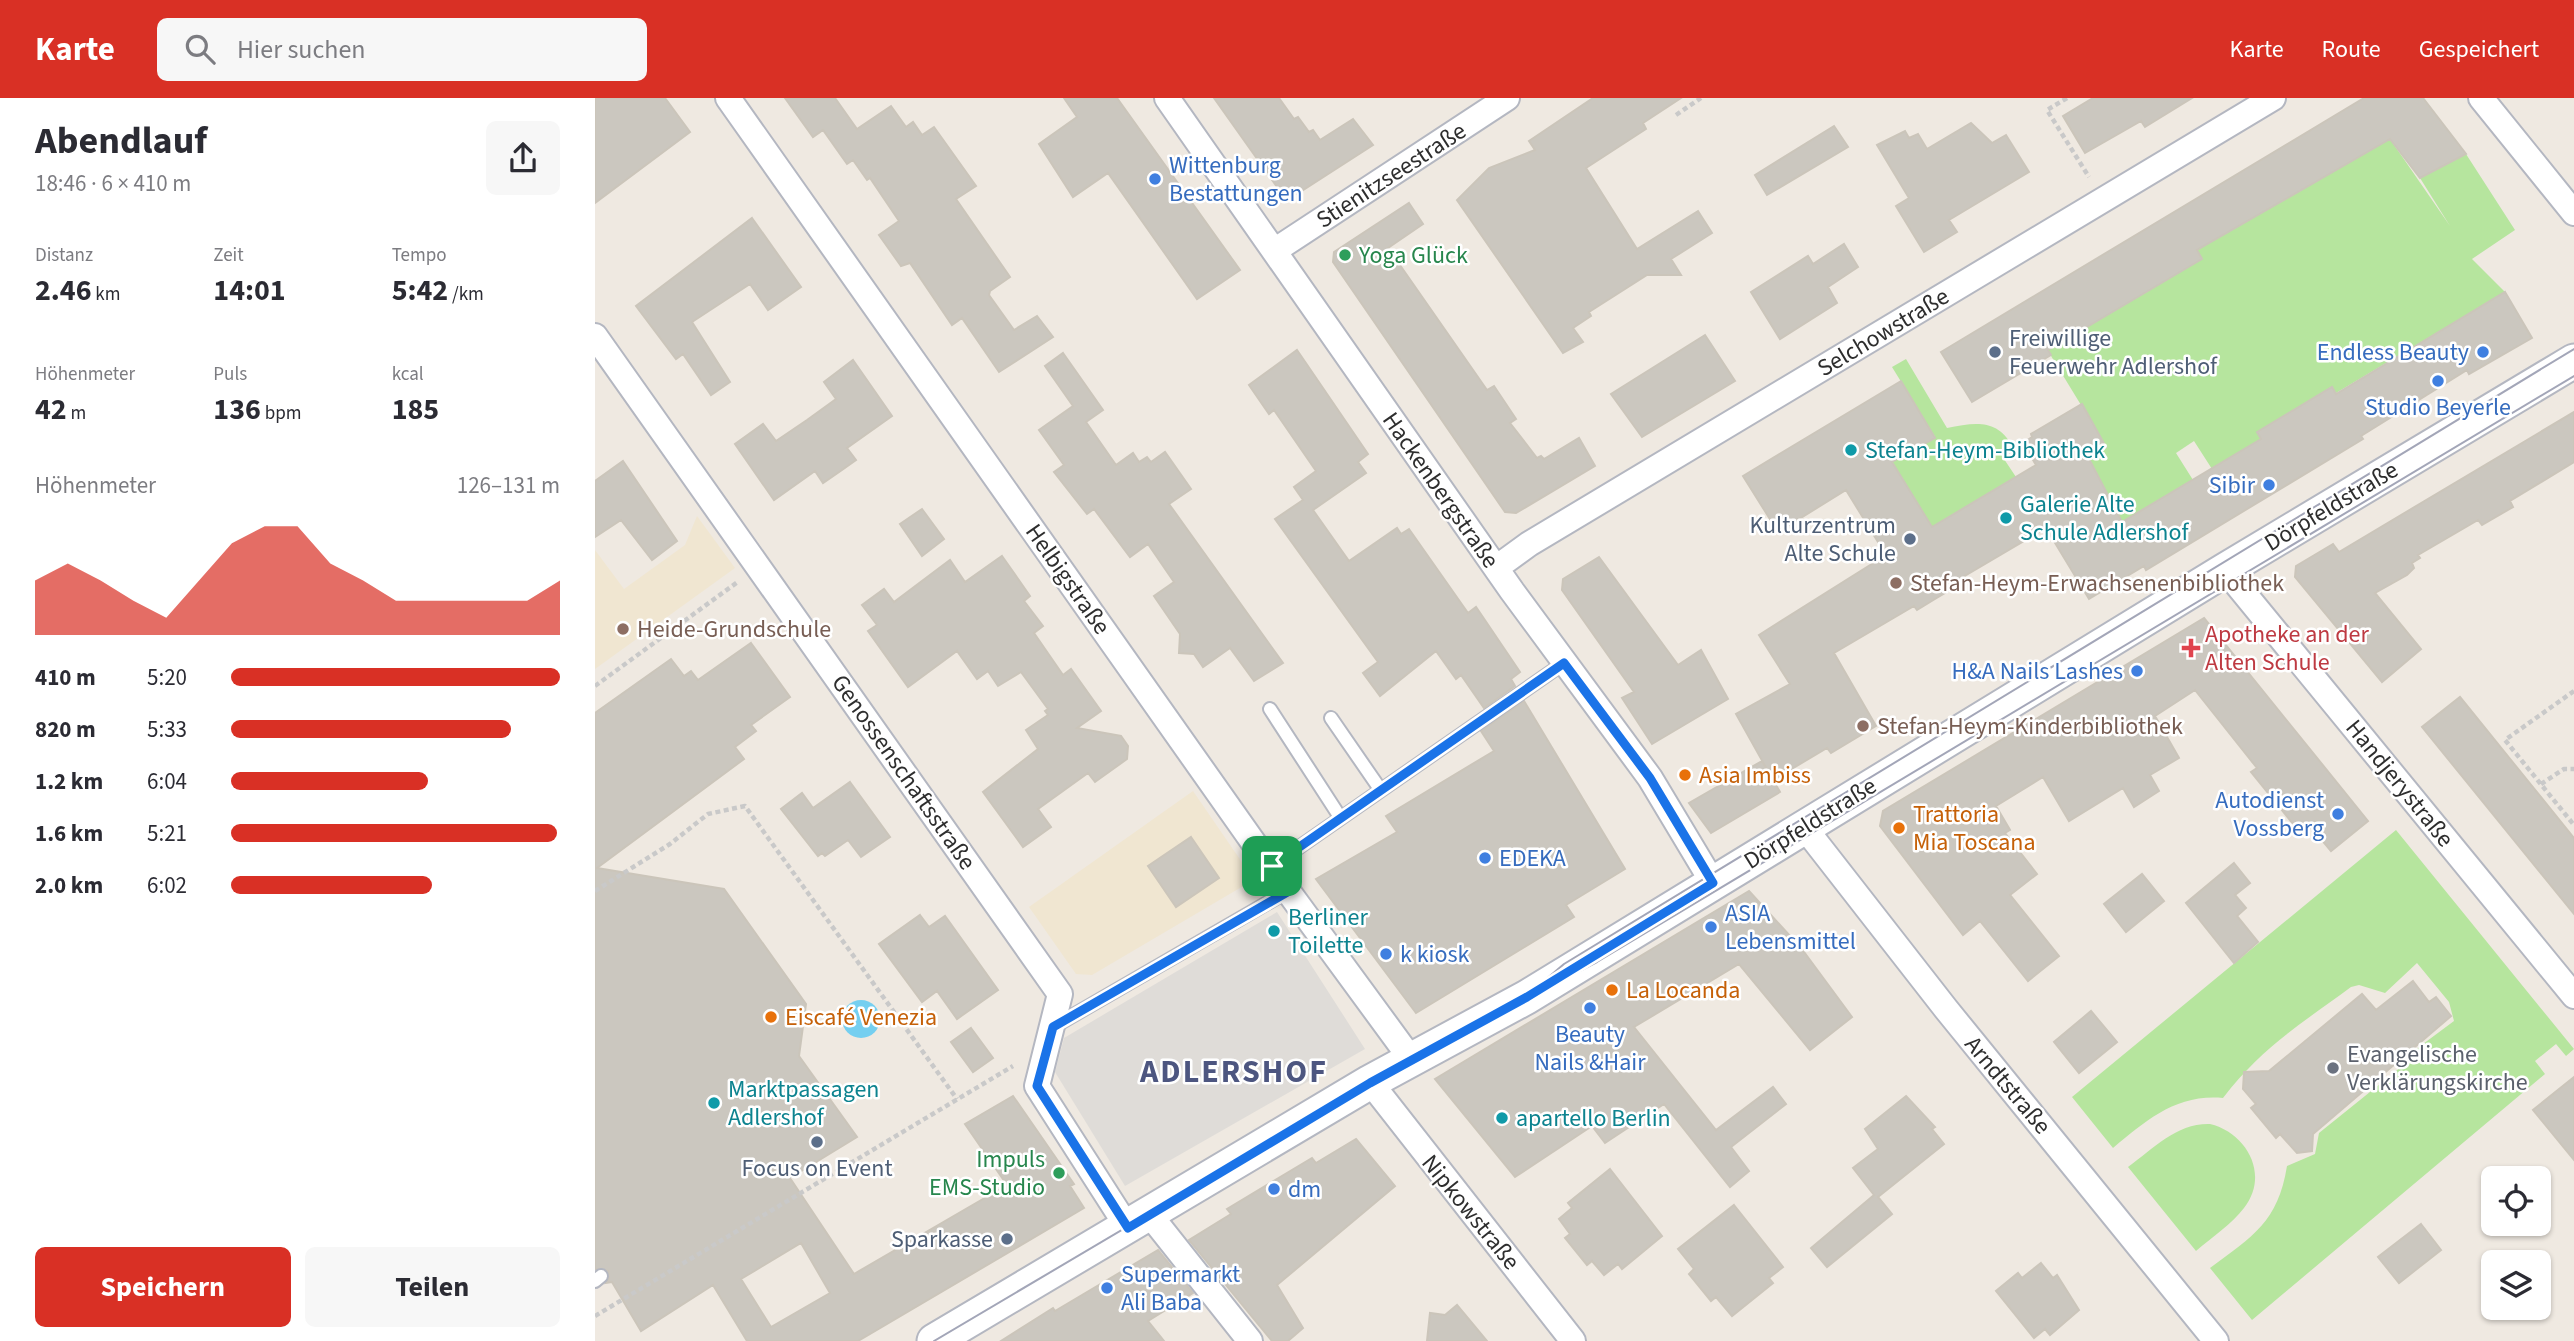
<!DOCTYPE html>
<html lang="de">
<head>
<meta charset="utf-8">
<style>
	body { margin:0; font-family:"Source Sans 3",sans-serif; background:#f7f7f7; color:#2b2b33; height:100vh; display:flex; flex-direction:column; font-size:26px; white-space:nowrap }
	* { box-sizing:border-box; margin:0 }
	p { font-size:23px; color:#7c7c81 }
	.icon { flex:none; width:38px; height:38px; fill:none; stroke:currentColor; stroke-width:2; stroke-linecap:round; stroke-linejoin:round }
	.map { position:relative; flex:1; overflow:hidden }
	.drawer { display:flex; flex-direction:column; background:#fff; width:595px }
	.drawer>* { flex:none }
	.fabs { position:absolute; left:1886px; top:1068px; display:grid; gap:14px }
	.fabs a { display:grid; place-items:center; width:70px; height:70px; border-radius:10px; background:#fff; box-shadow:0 2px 5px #0004; font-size:35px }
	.pin { position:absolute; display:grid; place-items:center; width:60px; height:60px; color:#fff; margin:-30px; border-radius:14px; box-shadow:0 4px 10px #0006 }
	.round { display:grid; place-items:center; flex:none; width:74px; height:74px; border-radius:10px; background:#f7f7f7 }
	.overview { display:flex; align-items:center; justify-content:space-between; height:119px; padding:0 35px }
	h1 { font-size:38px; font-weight:700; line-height:52px }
	.metrics { display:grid; grid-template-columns:repeat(3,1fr); gap:10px; height:119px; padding:7px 35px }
	.metrics div { display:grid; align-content:center }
	.metrics b { font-size:30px; font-weight:700 }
	.metrics small { font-size:19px; font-weight:400 }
	.metrics p { font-size:19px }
	.chart { height:196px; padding:14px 35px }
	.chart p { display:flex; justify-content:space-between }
	.chart svg { width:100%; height:126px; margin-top:7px; fill:#d93025; opacity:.7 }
	.primary-button { display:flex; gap:14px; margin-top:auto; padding:14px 35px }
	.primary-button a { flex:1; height:80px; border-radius:10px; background:#d93025; color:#fff; font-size:28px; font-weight:700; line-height:80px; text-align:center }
	.primary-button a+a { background:#f7f7f7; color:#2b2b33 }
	ul { padding:0 35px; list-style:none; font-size:23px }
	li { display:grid; grid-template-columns:112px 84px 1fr; align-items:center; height:52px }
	li i { height:18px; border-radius:9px; background:#d93025 }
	header { display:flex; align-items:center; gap:42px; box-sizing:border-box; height:98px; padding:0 35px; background:#d93025; color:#fff }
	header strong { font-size:33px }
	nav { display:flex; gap:38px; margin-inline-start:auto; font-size:24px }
	.search { width:490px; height:63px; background:#f7f7f7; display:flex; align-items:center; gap:18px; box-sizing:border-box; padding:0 24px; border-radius:10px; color:#7c7c81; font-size:26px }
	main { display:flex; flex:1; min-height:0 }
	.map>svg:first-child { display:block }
	.education { fill:#f0e6d1 }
	.green { fill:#b6e59e }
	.plaza { fill:#dfdcd8 }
	.water { fill:#75cff0 }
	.building { fill:#cbc7bf; stroke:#cbc5ba; stroke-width:2; fill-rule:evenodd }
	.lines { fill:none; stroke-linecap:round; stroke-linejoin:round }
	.lane-casing { stroke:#b4b7c1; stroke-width:16 }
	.street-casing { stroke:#b4b7c1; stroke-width:28 }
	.secondary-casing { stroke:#b4b7c1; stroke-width:37 }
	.path { stroke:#c9c9c9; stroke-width:4.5; stroke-dasharray:5 3.5; stroke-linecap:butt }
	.lane { stroke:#fff; stroke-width:12 }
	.street { stroke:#fff; stroke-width:24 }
	.secondary { stroke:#fff; stroke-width:33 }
	.tram { stroke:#a3a6b8; stroke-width:2 }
	.route-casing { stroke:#fff; stroke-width:14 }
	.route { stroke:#1a73e8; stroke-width:9 }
	.shop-dot { fill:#3f7fe0; stroke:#fff; stroke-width:2.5 }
	.leisure-dot { fill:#2e9e5b; stroke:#fff; stroke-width:2.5 }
	.service-dot { fill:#5c6f8a; stroke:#fff; stroke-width:2.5 }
	.culture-dot { fill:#0f9aa8; stroke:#fff; stroke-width:2.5 }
	.education-dot { fill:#8d6e63; stroke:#fff; stroke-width:2.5 }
	.health-dot { fill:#e0444e; stroke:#fff; stroke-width:2.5 }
	.food-dot { fill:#e8710a; stroke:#fff; stroke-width:2.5 }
	.worship-dot { fill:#6b7280; stroke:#fff; stroke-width:2.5 }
	.labels { text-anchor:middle; stroke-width:5; stroke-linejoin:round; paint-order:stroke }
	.shop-label { font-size:24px; fill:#366cbe; stroke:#fff; text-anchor:start }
	.street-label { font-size:24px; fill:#2e2e2e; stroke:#fff }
	.leisure-label { font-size:24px; fill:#27864d; stroke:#fff; text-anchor:start }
	.service-label { font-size:24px; fill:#4e5e75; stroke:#fff; text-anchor:end }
	.culture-label { font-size:24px; fill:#0d838f; stroke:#fff; text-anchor:start }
	.education-label { font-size:24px; fill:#785e54; stroke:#fff; text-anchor:start }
	.health-label { font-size:24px; fill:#be3a42; stroke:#fff; text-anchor:start }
	.food-label { font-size:24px; fill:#c56008; stroke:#fff; text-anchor:start }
	.worship-label { font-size:24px; fill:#5b616d; stroke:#fff; text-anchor:start }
	.district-label { font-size:32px; font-weight:bold; letter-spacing:2px; fill:#4d5680; stroke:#fff }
</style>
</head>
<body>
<header>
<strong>Karte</strong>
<div class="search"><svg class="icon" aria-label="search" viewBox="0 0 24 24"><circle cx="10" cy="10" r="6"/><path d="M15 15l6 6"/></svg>Hier suchen</div>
<nav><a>Karte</a><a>Route</a><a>Gespeichert</a></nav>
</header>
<main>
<section class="drawer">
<div class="overview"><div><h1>Abendlauf</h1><p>18:46 · 6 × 410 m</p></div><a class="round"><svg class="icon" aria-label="share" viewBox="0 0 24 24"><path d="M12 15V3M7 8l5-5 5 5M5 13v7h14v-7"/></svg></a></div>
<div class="metrics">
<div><p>Distanz</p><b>2.46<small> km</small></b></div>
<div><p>Zeit</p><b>14:01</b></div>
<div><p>Tempo</p><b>5:42<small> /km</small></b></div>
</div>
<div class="metrics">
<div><p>Höhenmeter</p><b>42<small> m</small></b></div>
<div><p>Puls</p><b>136<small> bpm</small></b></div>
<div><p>kcal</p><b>185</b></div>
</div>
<div class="chart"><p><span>Höhenmeter</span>126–131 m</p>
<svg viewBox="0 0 160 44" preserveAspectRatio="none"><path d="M0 44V25L10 19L20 25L30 32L40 38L50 25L60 12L70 6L80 6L90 19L100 25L110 32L120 32L130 32L140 32L150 32L160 25V44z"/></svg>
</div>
<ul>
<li><b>410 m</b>5:20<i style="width:100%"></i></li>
<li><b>820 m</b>5:33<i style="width:85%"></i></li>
<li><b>1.2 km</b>6:04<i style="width:60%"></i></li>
<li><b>1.6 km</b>5:21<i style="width:99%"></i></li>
<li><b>2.0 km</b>6:02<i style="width:61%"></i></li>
</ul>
<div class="primary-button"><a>Speichern</a><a>Teilen</a></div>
</section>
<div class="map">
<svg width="1979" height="1243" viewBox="0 0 1979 1243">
	<rect width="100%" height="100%" fill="#efe9e1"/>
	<!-- education -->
	<path class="education" d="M102,418L140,470L0,571V452L29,491L90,447Z
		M598,693L653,773L650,787L497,877L481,876L434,809Z"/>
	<!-- green -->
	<path class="green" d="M1795,41L1855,128L1825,80L1871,56L1920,132L1877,161L1910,194L1741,295L1736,289L1663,334L1666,341L1617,371L1599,343L1581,355L1598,382L1527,424L1493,359L1511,348L1425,207L1606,161L1602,152Z
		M1311,261L1352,330C1379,325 1402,320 1417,348L1405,355L1421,379L1337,429L1297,364L1340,339L1297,269Z
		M1801,732L1979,951L1971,958L1961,946L1940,963L1950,976L1657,1222L1615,1170C1658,1138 1683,1124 1692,1068L1720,1056L1724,1035L1811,965L1824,949L1859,923L1854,904L1822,865L1790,895L1764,887L1756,889C1706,926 1667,949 1628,1000C1581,996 1552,1022 1518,1050L1477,999Z
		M1615,1026C1652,1035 1675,1077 1649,1110C1637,1126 1617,1139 1601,1153L1533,1069C1559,1050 1582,1025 1615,1026Z"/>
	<!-- plaza -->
	<path class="plaza" d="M682,814L770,951L530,1088L460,974L469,940Z"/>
	<!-- water -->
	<path class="water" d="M247 921a19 19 0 1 1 38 0a19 19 0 1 1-38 0Z"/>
	<!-- building -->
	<path class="building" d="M0,0H70L95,34L0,105Z
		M190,0H240L262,31L296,8L311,29L318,24L327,37L339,29L381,88L361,101L415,179L395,193L394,197L419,232L442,218L458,239L404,274L367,220L357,227L315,165L306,168L284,137L304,123L275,80L272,82L258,62L252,66L228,32L218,39Z
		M469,0H522L645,172L602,201L513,75L478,99L444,46L482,19Z
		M619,0H684L699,21L703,19L714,34L718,32L725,42L758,21L778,47L702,96H687Z
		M998,0H1086L1048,25L1051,31L991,70L1042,151L1103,113L1117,135L1076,161L1086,177H1052L994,214L996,218L978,230L988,244L968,255L862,102L894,70L940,52L934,43Z
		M1498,0H1597L1550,29L1546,23L1490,55L1468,18Z
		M1769,0H1828L1871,56L1825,80L1795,41L1602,152L1607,161L1453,252L1456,257L1377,304L1346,254Z
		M1376,25L1397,45L1411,37L1434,74L1354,122L1362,134L1329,154L1301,108L1314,100L1282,47L1310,33L1314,40L1323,36L1332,51Z
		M1239,28L1253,49L1172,97L1160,77Z
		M814,105L828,126L793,150L892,292L899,288L921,321L915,325L942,360L946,358L949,361L984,340L1000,368L921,415L910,414L738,164L739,154Z
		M157,120L206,189L173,212L155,186L97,224L135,284L116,297L88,256L81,261L41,208Z
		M1249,146L1263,169L1233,189L1242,205L1185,241L1156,194L1213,158L1218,166Z
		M1910,194L1937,240L1874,276L1872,272L1766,338L1768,341L1551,472L1549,468L1494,501L1451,430L1368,479L1370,483L1340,501L1322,512L1319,508L1239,555L1281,628L1236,655L1232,650L1178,682L1141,616L1195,586L1164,537L1291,457L1251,392L1183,434L1148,378L1306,283L1340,340L1297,364L1337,429L1441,367L1428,345L1437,339L1436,336L1487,306L1511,349L1493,359L1527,424L1666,341L1662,334L1737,289L1741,296Z
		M1110,237L1140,283L1047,339L1016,296Z
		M702,252L773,356L763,364L771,375L718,412L754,463L802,430L806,436L814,431L873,515L881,509L925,574L916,581L920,588L889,610L866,577L861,581L841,553L785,598L768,575L783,564L680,421L708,402L699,389L721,373L679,312L674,316L654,287Z
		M468,255L508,312L491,324L521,367L538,355L544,364L552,359L556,364L570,354L596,391L574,406L688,565L659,583L635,550L608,569L599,556L584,555L585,536L559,498L579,484L553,446L535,459L499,411L492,416L459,374L469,367L444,332L478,308L450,268Z
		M258,262L297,318L252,350L261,362L247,372L228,385L220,373L179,402L140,346L168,326L181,343L212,322L241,301L229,284Z
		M1979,314V364L1915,403L1918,409L1887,427L1883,422L1823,457L1825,460L1817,465L1819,470L1812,477L1780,495L1826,551L1787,584L1700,479L1701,468L1738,446L1744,454Z
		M28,363L82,443L57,462L26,422L0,439V383Z
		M327,411L349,441L327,458L305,426Z
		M407,458L435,498L429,503L448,528L439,535L468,577L476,571L506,613L482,630L526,638L533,648L532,661L500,684L493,675L443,711L456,729L428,749L388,694L443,651L431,632L453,617L450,613L453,611L426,574L403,588L393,573L382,581L362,553L313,589L273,533L282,527L267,507L289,491L299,504L355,462L370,484Z
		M1004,459L1083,567L1106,552L1133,601L1057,646L1027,600L1039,594L967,492L968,481Z
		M1609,520L1773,723L1736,753L1716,729L1707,737L1656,674L1662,670L1600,592L1560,618L1584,660L1555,677L1564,693L1539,709L1528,690L1474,723L1448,679L1401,708L1415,732L1410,735L1442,776L1415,797L1464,858L1433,883L1385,823L1368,837L1285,728L1288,713Z
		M156,545L195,599L156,627L161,633L140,649L149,661L2,770L129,791L211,906L204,958L262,1039L195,1080L259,1176L412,1087L370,1026L418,998L479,1086L475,1088L489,1110L263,1243H152L118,1187L46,1233L17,1184L11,1185L14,1180L13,1173L0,1171V615L76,561L89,578L96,573L103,582ZM206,1145L235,1195L176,1229L146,1181Z
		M1865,599L1979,740V816L1827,629Z
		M929,603L1030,771L971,807L979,819L821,915L721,781L802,734L791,718L899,653L886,633Z
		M1167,663L1185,694L1116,735L1094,705Z
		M255,684L295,739L266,759L253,742L230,758L227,755L223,758L186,711L207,695L218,710Z
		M596,739L624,780L581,809L553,768Z
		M1639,765L1655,785L1640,797L1651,810L1642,818L1663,844L1639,865L1591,805Z
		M1547,776L1569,803L1531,834L1509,806Z
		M1154,793L1206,850L1257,919L1215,952L1144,866L1039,929L1121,1032L1178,989L1191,1006L1136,1049L1154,1073L1135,1089L1069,1006L1010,1045L997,1028L920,1079L840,981Z
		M325,817L334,829L350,818L403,892L362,921L342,893L327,904L284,846Z
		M1818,883L1834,904L1841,899L1856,918L1718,1036L1717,1053L1702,1055L1685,1036L1681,1040L1656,1010L1661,1006L1648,991L1649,974L1674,973L1767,896L1781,912Z
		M1496,913L1522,944L1484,975L1459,944Z
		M376,930L398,960L378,974L356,944Z
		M1979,979V1062L1938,1012Z
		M1311,998L1340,1029L1337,1031L1349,1046L1283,1099L1297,1116L1232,1169L1216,1150L1279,1097L1258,1070L1283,1051L1270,1031Z
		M761,1041L800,1088L682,1187L708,1230L693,1243H677L594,1142L636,1116L632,1111L717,1060L721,1065Z
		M1015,1071L1067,1138L1027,1171L1023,1166L1009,1177L997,1163L992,1167L970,1140L975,1136L964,1121L977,1110L973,1105Z
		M1139,1107L1188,1169L1174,1180L1178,1185L1137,1218L1121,1199L1116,1203L1094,1176L1099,1171L1083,1151Z
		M1826,1126L1846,1152L1804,1185L1783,1159Z
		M563,1152L598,1195L553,1223L569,1243H406L458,1210L460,1213Z
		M1446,1165L1458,1180L1462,1177L1484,1212L1455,1237L1450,1231L1439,1240L1401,1193L1423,1175L1427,1180Z
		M862,1207L892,1243H832L835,1215L850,1217Z"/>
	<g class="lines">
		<defs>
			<path id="lane" d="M675,611L745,719
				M736,620L785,691
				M677,768L969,565
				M458,929L693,793
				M0,1183L6,1178"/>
			<path id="street" d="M133,0L687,785L816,961
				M572,0L917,493L1055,680L1118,785
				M1886,0L1979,115
				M679,153L912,0
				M0,238L465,896L442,988L533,1130
				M901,470L934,446L1678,0
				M1630,472L1979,898
				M1209,729L1351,911L1621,1243
				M775,984L978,1243
				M555,1117L655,1243"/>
			<path id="secondary" d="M339,1243L775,984L932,899L1630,472L1979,263"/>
		</defs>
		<!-- lane casing -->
		<use href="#lane" class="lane-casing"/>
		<!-- street casing -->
		<use href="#street" class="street-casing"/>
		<!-- secondary casing -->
		<use href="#secondary" class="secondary-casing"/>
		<!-- path -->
		<path class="path" d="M1472,0L1452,12L1494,79
			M1081,17L1106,0
			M0,588L144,483
			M1979,593L1910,642L1979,727
			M1946,686L1969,671H1979
			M0,793L75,746L113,716L150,708L362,1001
			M0,1218L418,968"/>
		<!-- lane -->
		<use href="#lane" class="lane"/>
		<!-- street -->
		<use href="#street" class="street"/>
		<!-- secondary -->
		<use href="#secondary" class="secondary"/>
		<!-- tram -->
		<path class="tram" d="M942,889L969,866L1979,251
			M339,1243L816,961L1002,864L1979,278"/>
	</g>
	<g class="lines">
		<defs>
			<path id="route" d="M969,565L1055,680L1118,785L932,899L775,985L533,1130L442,988L458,929L694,793L677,768Z"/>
		</defs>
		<!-- route casing -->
		<use href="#route" class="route-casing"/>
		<!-- route -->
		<use href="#route" class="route"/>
	</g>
	<!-- markers -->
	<g class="shop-dot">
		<circle cx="560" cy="81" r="7"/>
		<circle cx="1888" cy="254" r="7"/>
		<circle cx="1843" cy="283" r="7"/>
		<circle cx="1674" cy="387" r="7"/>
		<circle cx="1542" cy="573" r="7"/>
		<circle cx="1743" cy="716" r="7"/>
		<circle cx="890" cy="760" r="7"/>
		<circle cx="1116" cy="829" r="7"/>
		<circle cx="791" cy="856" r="7"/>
		<circle cx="995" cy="910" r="7"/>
		<circle cx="679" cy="1091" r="7"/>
		<circle cx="512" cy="1190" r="7"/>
	</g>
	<g class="leisure-dot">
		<circle cx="750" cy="157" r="7"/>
		<circle cx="464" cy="1075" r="7"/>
	</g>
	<g class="service-dot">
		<circle cx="1400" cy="254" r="7"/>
		<circle cx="1315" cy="441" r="7"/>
		<circle cx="222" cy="1044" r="7"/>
		<circle cx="412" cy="1141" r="7"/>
	</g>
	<g class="culture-dot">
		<circle cx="1256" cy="352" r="7"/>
		<circle cx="1411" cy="420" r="7"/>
		<circle cx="679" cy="833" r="7"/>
		<circle cx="119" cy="1005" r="7"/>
		<circle cx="907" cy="1020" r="7"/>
	</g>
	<g class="education-dot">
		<circle cx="1301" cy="485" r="7"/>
		<circle cx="28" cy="531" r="7"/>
		<circle cx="1268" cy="628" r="7"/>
	</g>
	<path class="health-dot" d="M1592.5 539.5h7v7h7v7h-7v7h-7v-7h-7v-7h7z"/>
	<g class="food-dot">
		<circle cx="1090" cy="677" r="7"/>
		<circle cx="1304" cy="730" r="7"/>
		<circle cx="1017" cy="892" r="7"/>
		<circle cx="176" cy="919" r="7"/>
	</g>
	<circle class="worship-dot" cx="1738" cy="970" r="7"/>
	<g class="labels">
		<!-- shop labels -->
		<g class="shop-label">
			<text x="574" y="75">Wittenburg<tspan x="574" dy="28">Bestattungen</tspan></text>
			<text x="1874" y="262" text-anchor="end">Endless Beauty</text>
			<text x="1843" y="317" text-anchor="middle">Studio Beyerle</text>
			<text x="1660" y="395" text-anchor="end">Sibir</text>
			<text x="1528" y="581" text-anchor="end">H&amp;A Nails Lashes</text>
			<text x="1729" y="710" text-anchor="end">Autodienst<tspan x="1729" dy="28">Vossberg</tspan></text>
			<text x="904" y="768">EDEKA</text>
			<text x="1130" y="823">ASIA<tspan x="1130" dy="28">Lebensmittel</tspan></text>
			<text x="805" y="864">k kiosk</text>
			<text x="995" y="944" text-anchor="middle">Beauty<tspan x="995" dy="28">Nails &amp;Hair</tspan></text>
			<text x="693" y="1099">dm</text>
			<text x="526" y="1184">Supermarkt<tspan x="526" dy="28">Ali Baba</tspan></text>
		</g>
		<!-- street labels -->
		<g class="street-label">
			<text transform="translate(796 77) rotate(-33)" y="8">Stienitzseestraße</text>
			<text transform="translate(1288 234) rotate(-31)" y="8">Selchowstraße</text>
			<text transform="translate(846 392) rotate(55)" y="8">Hackenbergstraße</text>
			<text transform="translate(1736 408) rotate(-31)" y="8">Dörpfeldstraße</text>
			<text transform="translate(473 481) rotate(55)" y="8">Helbigstraße</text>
			<text transform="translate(309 674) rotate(55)" y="8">Genossenschaftsstraße</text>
			<text transform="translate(1805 685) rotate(51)" y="8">Handjerystraße</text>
			<text transform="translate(1215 725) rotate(-32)" y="8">Dörpfeldstraße</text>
			<text transform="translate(1413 987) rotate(50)" y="8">Arndtstraße</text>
			<text transform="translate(876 1114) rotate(51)" y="8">Nipkowstraße</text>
		</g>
		<!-- leisure labels -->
		<g class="leisure-label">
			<text x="764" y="165">Yoga Glück</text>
			<text x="450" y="1069" text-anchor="end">Impuls<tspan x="450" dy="28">EMS-Studio</tspan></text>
		</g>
		<!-- service labels -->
		<g class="service-label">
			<text x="1414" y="248" text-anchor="start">Freiwillige<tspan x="1414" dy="28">Feuerwehr Adlershof</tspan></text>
			<text x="1301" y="435">Kulturzentrum<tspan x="1301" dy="28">Alte Schule</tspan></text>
			<text x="222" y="1078" text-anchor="middle">Focus on Event</text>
			<text x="398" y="1149">Sparkasse</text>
		</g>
		<!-- culture labels -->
		<g class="culture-label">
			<text x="1270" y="360">Stefan-Heym-Bibliothek</text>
			<text x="1425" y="414">Galerie Alte<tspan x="1425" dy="28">Schule Adlershof</tspan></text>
			<text x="693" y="827">Berliner<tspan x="693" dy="28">Toilette</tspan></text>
			<text x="133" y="999">Marktpassagen<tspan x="133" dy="28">Adlershof</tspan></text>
			<text x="921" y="1028">apartello Berlin</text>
		</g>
		<!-- education labels -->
		<g class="education-label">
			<text x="1315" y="493">Stefan-Heym-Erwachsenenbibliothek</text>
			<text x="42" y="539">Heide-Grundschule</text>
			<text x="1282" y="636">Stefan-Heym-Kinderbibliothek</text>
		</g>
		<!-- health labels -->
		<g class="health-label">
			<text x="1610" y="544">Apotheke an der<tspan x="1610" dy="28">Alten Schule</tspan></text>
		</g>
		<!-- food labels -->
		<g class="food-label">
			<text x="1104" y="685">Asia Imbiss</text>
			<text x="1318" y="724">Trattoria<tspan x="1318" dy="28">Mia Toscana</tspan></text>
			<text x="1031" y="900">La Locanda</text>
			<text x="190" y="927">Eiscafé Venezia</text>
		</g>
		<!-- worship labels -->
		<g class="worship-label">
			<text x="1752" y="964">Evangelische<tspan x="1752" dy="28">Verklärungskirche</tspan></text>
		</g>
		<!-- district labels -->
		<g class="district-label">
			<text x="639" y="984">ADLERSHOF</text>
		</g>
	</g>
</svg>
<div class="fabs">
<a><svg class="icon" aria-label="locate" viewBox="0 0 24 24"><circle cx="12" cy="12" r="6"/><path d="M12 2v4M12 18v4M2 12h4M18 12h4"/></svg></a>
<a><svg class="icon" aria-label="layers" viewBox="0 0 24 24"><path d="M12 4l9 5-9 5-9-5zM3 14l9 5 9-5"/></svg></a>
</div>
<div class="pin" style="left:677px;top:768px;background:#1e9e55"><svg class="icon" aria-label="arrive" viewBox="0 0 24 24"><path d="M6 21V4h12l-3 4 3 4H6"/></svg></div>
</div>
</main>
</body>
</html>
